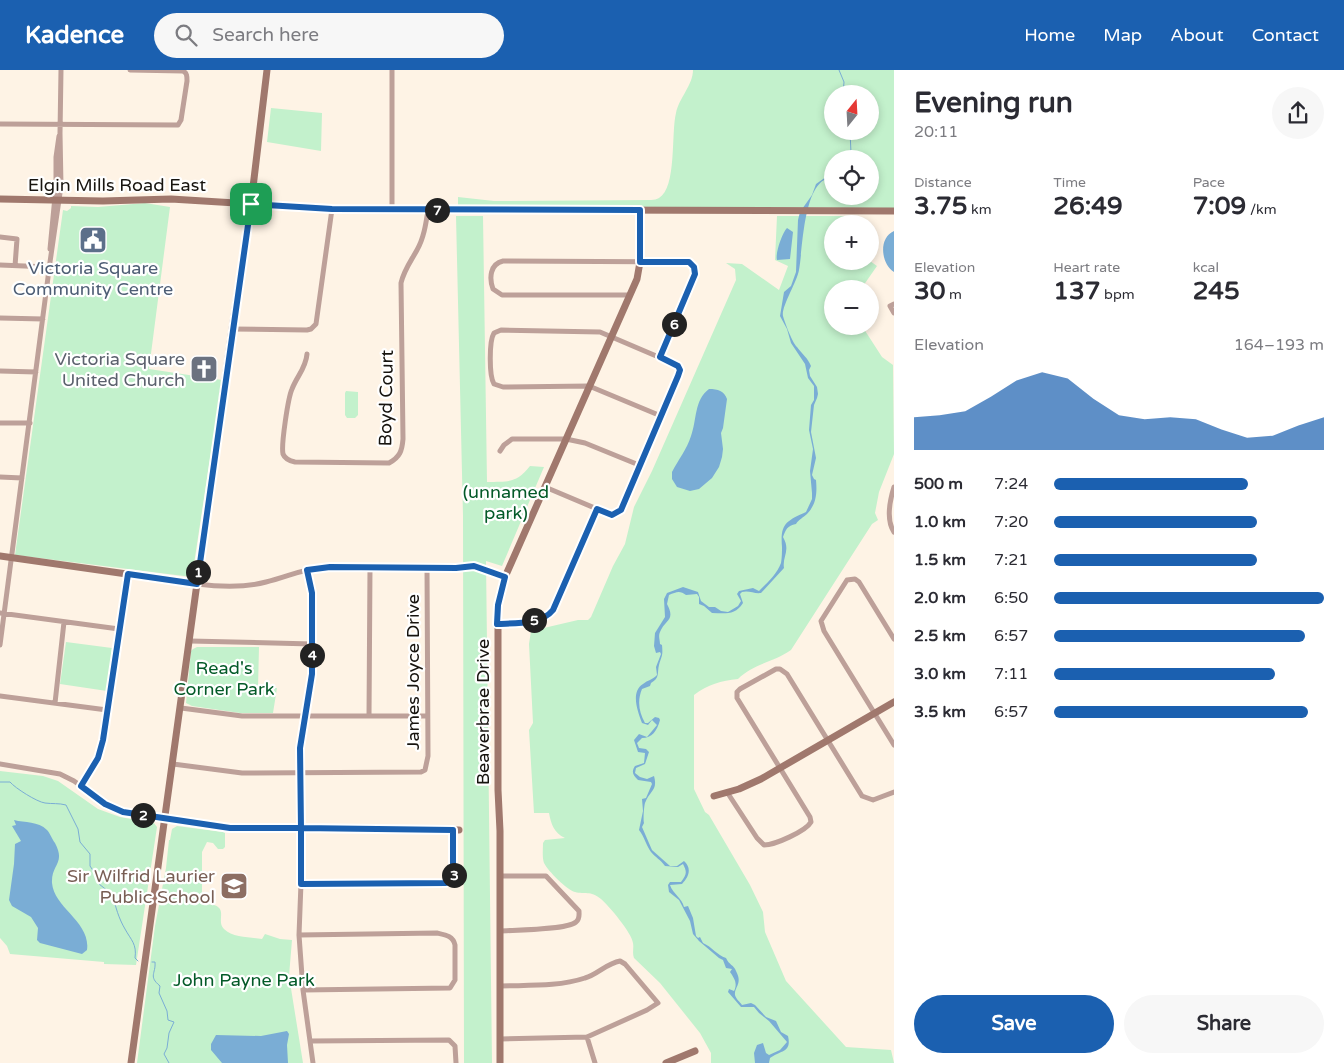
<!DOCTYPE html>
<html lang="en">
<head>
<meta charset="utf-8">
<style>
	body { margin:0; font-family:"Varela Round",sans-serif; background:#f7f7f7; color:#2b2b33; height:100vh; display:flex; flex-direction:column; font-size:19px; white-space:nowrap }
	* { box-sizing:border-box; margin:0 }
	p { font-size:16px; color:#7c7c81 }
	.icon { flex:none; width:28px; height:28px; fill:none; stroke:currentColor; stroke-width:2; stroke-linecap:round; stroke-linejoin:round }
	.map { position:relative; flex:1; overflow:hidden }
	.details { display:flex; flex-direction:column; background:#fff; width:450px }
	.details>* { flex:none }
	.needle { width:32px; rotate:18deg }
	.fabs { position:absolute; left:824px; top:15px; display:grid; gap:10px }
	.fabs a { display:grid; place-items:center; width:55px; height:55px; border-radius:50%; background:#fff; box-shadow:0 2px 8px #0003; font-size:25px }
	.pin { position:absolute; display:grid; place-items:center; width:42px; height:42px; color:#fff; margin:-21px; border-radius:10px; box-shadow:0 2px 8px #0006 }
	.km { position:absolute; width:25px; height:25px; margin:-12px; border-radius:50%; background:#222; color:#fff; font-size:14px; line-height:25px; text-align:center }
	.round { display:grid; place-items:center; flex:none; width:52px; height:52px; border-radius:26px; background:#f7f7f7 }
	.headline { display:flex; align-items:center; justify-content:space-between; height:85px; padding:0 20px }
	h1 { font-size:28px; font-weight:700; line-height:38px }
	.figures { display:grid; grid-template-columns:repeat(3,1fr); gap:8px; height:85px; padding:5px 20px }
	.figures div { display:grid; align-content:center }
	.figures b { font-size:25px; font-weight:700 }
	.figures small { font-size:14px; font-weight:400 }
	.figures p { font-size:14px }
	.chart { height:140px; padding:10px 20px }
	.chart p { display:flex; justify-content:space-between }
	.chart svg { width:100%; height:90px; margin-top:5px; fill:#1b60b0; opacity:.7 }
	.action { display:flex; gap:10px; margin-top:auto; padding:10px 20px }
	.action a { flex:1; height:58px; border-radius:30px; background:#1b60b0; color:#fff; font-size:20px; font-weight:700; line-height:58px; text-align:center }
	.action a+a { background:#f7f7f7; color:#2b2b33 }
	ul { padding:0 20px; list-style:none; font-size:16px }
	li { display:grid; grid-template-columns:80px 60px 1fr; align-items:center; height:38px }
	li i { height:12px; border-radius:6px; background:#1b60b0 }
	header { display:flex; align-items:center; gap:30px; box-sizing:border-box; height:70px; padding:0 25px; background:#1b60b0; color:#fff }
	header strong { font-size:24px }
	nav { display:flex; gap:28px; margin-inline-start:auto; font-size:18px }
	.search { width:350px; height:45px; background:#f7f7f7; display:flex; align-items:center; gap:12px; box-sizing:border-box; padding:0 18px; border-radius:28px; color:#7c7c81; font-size:19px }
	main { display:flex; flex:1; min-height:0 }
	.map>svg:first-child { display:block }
	.green { fill:#c3f1cc; fill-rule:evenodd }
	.water { fill:#7aadd5 }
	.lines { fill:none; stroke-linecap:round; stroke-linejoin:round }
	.stream { stroke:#7aadd5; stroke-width:1 }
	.street { stroke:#bda099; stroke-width:5 }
	.secondary { stroke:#a0786d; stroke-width:7 }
	.route-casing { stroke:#fff; stroke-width:10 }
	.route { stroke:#1b60b0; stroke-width:6 }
	.labels { text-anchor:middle; stroke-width:4.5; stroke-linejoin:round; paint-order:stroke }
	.street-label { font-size:18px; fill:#17140f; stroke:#fff }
	.service-label { font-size:18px; fill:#4e5e75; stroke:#fff }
	.worship-label { font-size:18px; fill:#5b616d; stroke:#fff; text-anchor:end }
	.park-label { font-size:18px; fill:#035a28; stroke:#fff }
	.education-label { font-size:18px; fill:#785e54; stroke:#fff; text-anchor:end }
</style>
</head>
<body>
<header>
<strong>Kadence</strong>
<div class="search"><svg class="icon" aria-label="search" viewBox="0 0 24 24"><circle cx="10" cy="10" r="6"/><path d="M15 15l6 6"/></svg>Search here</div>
<nav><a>Home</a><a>Map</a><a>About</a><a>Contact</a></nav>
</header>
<main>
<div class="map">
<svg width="894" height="993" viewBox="0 0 894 993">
	<rect width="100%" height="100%" fill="#fef3e5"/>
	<!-- green -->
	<path class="green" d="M693,0H894V138L458,136V127L494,131L651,130C654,130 657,129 659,128C677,118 671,62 676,43C679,28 693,15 693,0ZM832,24H870V61H832ZM832,89H870V126H832Z
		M271,38L322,43L321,81L267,72Z
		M145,133L170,137L149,299L222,310L192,507L15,485L63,140L67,141L71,138V136L98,137Z
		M456,146H483L487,412C508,411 516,414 530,396L544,397L502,496L486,491L492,993H464L463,446Z
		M777,146H854V154H832V191H870L877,196L861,219H832V256H862L882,287L893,295L894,384L879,422L875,443L878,450L872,454L791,580C774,592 753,594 738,609C721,611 708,614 694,625V719L705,742L709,745L750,815L763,842L765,862L786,911L846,977L891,980L894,993H711V983L700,963L660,913L634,888C632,883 634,878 633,873C632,863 609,836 601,829C590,820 585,825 575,822C567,820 548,801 544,793C542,787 543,779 543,773L545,770L565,768C554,763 551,754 549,743H534L529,660L533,653L529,574L531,561L578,550H588L591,547L613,496L625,474L634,437L652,401L736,210L735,199L726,193L742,194L779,220L788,196L775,190Z
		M346,321L358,322V345L355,348H347L345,345V323Z
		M66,572L112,578L107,621L60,614Z
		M197,577H259L258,618H277L273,643H240L192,636L186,633L191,581L193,579Z
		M0,701L43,706L58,711L98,739L120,747L154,753L157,757L136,895L104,894V892L10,884L7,876L0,868Z
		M177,756L223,762L225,763V777L223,779H218L213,773L207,772L202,782V829L206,834C210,835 215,834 218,837C225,842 217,852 224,859C233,868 251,867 262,869L265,864L280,869L292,870L289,906L303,993H137L155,856L166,798L169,770H170L172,759Z"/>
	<!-- water -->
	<path class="water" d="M832,106V108C803,108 803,180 799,200C797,212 781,237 783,246C785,253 792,272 797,277C802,284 808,288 811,296L809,300L810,306L817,317L818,324L817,328L814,335L811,362L816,388L812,405L814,409L816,410C817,422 817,434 807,444C803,448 799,449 796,454C787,456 786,459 783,467C791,481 782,486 784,498L761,523C754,524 749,520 742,522L740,524L743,533C735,546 724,543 712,543L704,536L699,534V527L697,524L686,525C680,520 676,522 669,525L667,534C676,551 665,549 660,562C658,566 660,570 660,574L662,575C663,586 662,585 659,595C657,603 660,608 651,613L650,616L642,619C637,631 639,642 645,653H648L655,647L659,648L660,650C657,661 652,668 642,668L637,673L639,678L646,679L649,682L645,694L636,698L635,703L640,707L647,709L654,706C658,721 650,720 645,733C644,736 643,750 644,753L642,757L652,780L670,796H677L684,791C692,798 689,807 682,814L670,815C673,824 682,828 684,837L688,836L693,848L696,866L698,868L700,867L703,873C712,877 717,885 726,888C729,895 734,895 736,901C743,914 734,917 735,925C736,929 740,932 742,935L751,933L755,935L766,947L776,951L781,962L788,966C792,983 780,980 770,988L769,993H755L754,983L757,975L763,973L766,983L769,985L780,980L787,972L769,951L759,943L754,937H741L728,922L729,919L734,921C738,913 734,908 730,902L732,899L726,898L723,890L719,888L699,871L693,864L690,851L679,830L669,822L668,815L670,812H681C687,804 687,802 683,794L678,797L665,796C661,790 655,787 651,782C647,777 644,766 639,760L643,741L642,729L646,728L652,714L651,712L638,710C633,705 631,702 635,696L644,693L645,683L638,682L634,670L639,664L647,667L657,655L652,650L648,655L642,653C638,642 630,622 643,614C648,610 652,610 657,605L656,597L661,584L660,582L656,583L654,576L655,563L665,547L664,529L667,523L683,517L698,522L701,531L709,537H715L721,541L728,542L738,536L741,531L737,524L739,521L753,518L759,521C767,513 777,504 781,493C782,488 782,481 782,477C780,454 786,451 806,442L812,429V423L810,401L813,379L809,360L811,335L814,330V316L808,308L805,294L791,273L787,259L780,246L784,222L791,216L796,202L798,150L800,142L812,125L816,114L826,107Z
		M787,158L793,162L790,189L777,190C775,184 782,163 787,158Z
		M894,161V202C881,194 878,168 894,161Z
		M709,319C718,319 724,321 727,329L723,358L721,363L723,379L722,387L719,397L712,408L699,419L690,421L677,417L672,409V402C678,390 687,379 691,366C697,350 694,330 709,319Z
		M14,750C25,753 38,751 47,760C50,763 52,769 55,773C66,794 51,794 52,813C54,838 91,852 87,880L82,884L40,873L37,870L38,858L31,847L12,836L9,830L14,794L15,774L21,771L12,756L16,755Z
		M287,961L289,964L287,975L288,993H222L211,980V974L216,965L261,966Z"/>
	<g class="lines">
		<!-- stream -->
		<path class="stream" d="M839,0L844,12L843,24
			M847,89L851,83L850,61
			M0,712H10C15,718 37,732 45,733C52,734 59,733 66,735L78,759L80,772L90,784V796L98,808L99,814L113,825C115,836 119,849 125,859C131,870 137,874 135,888L138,891
			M152,892H155C156,904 148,906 160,916L159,923L167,941L168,950L174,952L169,963L167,978L164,984L169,993"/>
		<!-- street -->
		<path class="street" d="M392,0V139
			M0,54L178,55L181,50L187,11C187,6 187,3 183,1L130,0
			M0,167L17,169L15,196
			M50,179L56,116V87L59,66
			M0,195L49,197
			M630,225H502L493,219C489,208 490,194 503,191L689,192C694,195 696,198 695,204L661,287
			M894,234L890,236L894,243
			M0,248L43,249
			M232,259L307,260L311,259L316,254L332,139
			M307,284C306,298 297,306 292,319C288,328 281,375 283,384C285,389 290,391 295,392L389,393C400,387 402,381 403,369L401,213C404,200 411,191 417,180C424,168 426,153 428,140
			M0,301L36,302
			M0,353H30
			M500,381L504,375L512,369H566L585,373L639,395
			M0,407L22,408
			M545,417L609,444L615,445L621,440L678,306L680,298L675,294L600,262L501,260L494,263C489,271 489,306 494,314L503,317L589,316L661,346
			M894,417C890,430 886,450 894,462
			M307,500L312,523V604L300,678L301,813L299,865L303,920L313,993
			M197,514C220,517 244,518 266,512C287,507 305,498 326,497L456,498L479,497L505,507
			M0,543L119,559
			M497,554C512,553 538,555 550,544L597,439
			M894,569L859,512L855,509L847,510L821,551L824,561L894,675
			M190,571L312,574
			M0,575L50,192L61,116L60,63L61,0
			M0,626L107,640
			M55,633L64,552
			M181,638L242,646H427
			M369,646L370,497
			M0,694L60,704L74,711L111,737L123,742L165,748
			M173,694L242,703L421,702L425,700L428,686L427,497
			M81,716L98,688L103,670L128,504
			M727,722L757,768L764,775C775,775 806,761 811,752L810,747L737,628V622L740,619L776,599H780L787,604L862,726L873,730L894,722
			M301,813H446L453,809V760
			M500,861C515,860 566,860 576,852C580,849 579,845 579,841L546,806H500
			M299,865L437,863C446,865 453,866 455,875V910L450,918L303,920
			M587,967L595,993
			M500,969L587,967L647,940L658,933L625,894L620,891C607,893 597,905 585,908C558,917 528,915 500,916
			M310,971L449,970L455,976L456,993"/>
		<!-- secondary -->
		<path class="secondary" d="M0,129L103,131L171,129L332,139L894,141
			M0,486L197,514
			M714,726L739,719L761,709L894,632
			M165,748L230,758L459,760
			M131,993L232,259L251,134L267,0
			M500,993V761L498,720V535L505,507L637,209L640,192V141
			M666,993L695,981"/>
	</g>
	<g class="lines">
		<defs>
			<path id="route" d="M251,134L197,514L128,504L103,670L98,688L81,716L105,734L123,742L230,758H301V814L446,813L453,809V760L301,758L300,678L312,604V523L307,500L330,497L456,498L474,496L505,507L498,535L497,554C515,553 541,555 553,540L597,439L612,445L621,440L678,306L680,300L678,296L660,287L695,204L694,197L689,192H640V140L332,139L251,134"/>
		</defs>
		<!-- route casing -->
		<use href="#route" class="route-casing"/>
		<!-- route -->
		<use href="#route" class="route"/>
	</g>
	<!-- icons -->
	<defs>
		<symbol id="civic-square" viewBox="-11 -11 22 22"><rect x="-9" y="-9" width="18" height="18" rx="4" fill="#5c6f8a" stroke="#fff"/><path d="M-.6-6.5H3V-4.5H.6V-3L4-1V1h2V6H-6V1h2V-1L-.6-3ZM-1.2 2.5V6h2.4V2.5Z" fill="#fff"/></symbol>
		<symbol id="church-square" viewBox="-11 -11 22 22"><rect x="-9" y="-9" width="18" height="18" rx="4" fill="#6b7280" stroke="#fff"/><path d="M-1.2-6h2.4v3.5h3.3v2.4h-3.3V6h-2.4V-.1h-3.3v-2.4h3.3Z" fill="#fff"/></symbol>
		<symbol id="school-square" viewBox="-11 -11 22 22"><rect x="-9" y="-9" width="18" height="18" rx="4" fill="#8d6e63" stroke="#fff"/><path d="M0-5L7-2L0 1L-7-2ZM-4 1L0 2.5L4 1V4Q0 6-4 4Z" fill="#fff"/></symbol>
	</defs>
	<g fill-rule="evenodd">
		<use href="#civic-square" x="77" y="154" width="32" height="32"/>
		<use href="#church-square" x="188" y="283" width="32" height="32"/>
		<use href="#school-square" x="218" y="800" width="32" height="32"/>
	</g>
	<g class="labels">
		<!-- street labels -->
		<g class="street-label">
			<text x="117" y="121">Elgin Mills Road East</text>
			<text transform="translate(386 328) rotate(-89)" y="6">Boyd Court</text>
			<text transform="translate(413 602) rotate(-90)" y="6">James Joyce Drive</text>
			<text transform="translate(483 642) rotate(-90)" y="6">Beaverbrae Drive</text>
		</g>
		<!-- service labels -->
		<g class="service-label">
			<text x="93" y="204">Victoria Square<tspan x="93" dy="21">Community Centre</tspan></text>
		</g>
		<!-- worship labels -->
		<g class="worship-label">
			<text x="185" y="295">Victoria Square<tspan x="185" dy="21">United Church</tspan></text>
		</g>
		<!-- park labels -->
		<g class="park-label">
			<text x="506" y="428">(unnamed<tspan x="506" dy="21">park)</tspan></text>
			<text x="224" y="604">Read's<tspan x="224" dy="21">Corner Park</tspan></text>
			<text x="244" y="916">John Payne Park</text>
		</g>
		<!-- education labels -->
		<g class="education-label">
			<text x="215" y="812">Sir Wilfrid Laurier<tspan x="215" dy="21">Public School</tspan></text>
		</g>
	</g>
</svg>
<div class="fabs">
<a><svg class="needle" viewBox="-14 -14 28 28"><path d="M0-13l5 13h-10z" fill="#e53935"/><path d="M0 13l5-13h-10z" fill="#7c7c81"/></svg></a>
<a><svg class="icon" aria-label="locate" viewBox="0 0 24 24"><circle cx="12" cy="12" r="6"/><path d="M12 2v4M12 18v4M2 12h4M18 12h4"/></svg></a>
<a>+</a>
<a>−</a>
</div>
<div class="pin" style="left:251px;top:134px;background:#1e9e55"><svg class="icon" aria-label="arrive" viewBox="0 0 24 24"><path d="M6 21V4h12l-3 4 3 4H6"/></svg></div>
<b class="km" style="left:198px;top:502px">1</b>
<b class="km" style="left:143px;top:745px">2</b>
<b class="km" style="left:454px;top:805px">3</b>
<b class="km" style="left:312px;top:585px">4</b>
<b class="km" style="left:534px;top:550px">5</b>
<b class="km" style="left:674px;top:254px">6</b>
<b class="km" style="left:437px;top:140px">7</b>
</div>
<section class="details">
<div class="headline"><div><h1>Evening run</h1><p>20:11</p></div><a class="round"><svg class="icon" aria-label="share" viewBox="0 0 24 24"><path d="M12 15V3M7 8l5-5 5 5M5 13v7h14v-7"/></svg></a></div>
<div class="figures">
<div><p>Distance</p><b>3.75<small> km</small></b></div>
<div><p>Time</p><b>26:49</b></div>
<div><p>Pace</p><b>7:09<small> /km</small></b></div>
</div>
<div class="figures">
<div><p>Elevation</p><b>30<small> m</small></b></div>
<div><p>Heart rate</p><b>137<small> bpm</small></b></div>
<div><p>kcal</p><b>245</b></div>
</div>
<div class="chart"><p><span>Elevation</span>164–193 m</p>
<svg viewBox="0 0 160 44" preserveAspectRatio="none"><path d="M0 44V28L10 27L20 25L30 18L40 10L50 6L60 9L70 19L80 27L90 29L100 28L110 29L120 34L130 38L140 37L150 32L160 28V44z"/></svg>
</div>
<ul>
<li><b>500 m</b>7:24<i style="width:72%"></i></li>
<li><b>1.0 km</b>7:20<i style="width:75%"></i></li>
<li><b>1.5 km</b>7:21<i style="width:75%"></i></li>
<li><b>2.0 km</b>6:50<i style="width:100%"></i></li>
<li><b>2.5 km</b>6:57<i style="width:93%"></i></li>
<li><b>3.0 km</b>7:11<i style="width:82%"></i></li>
<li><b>3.5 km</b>6:57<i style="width:94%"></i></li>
</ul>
<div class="action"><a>Save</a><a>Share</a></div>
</section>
</main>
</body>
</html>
